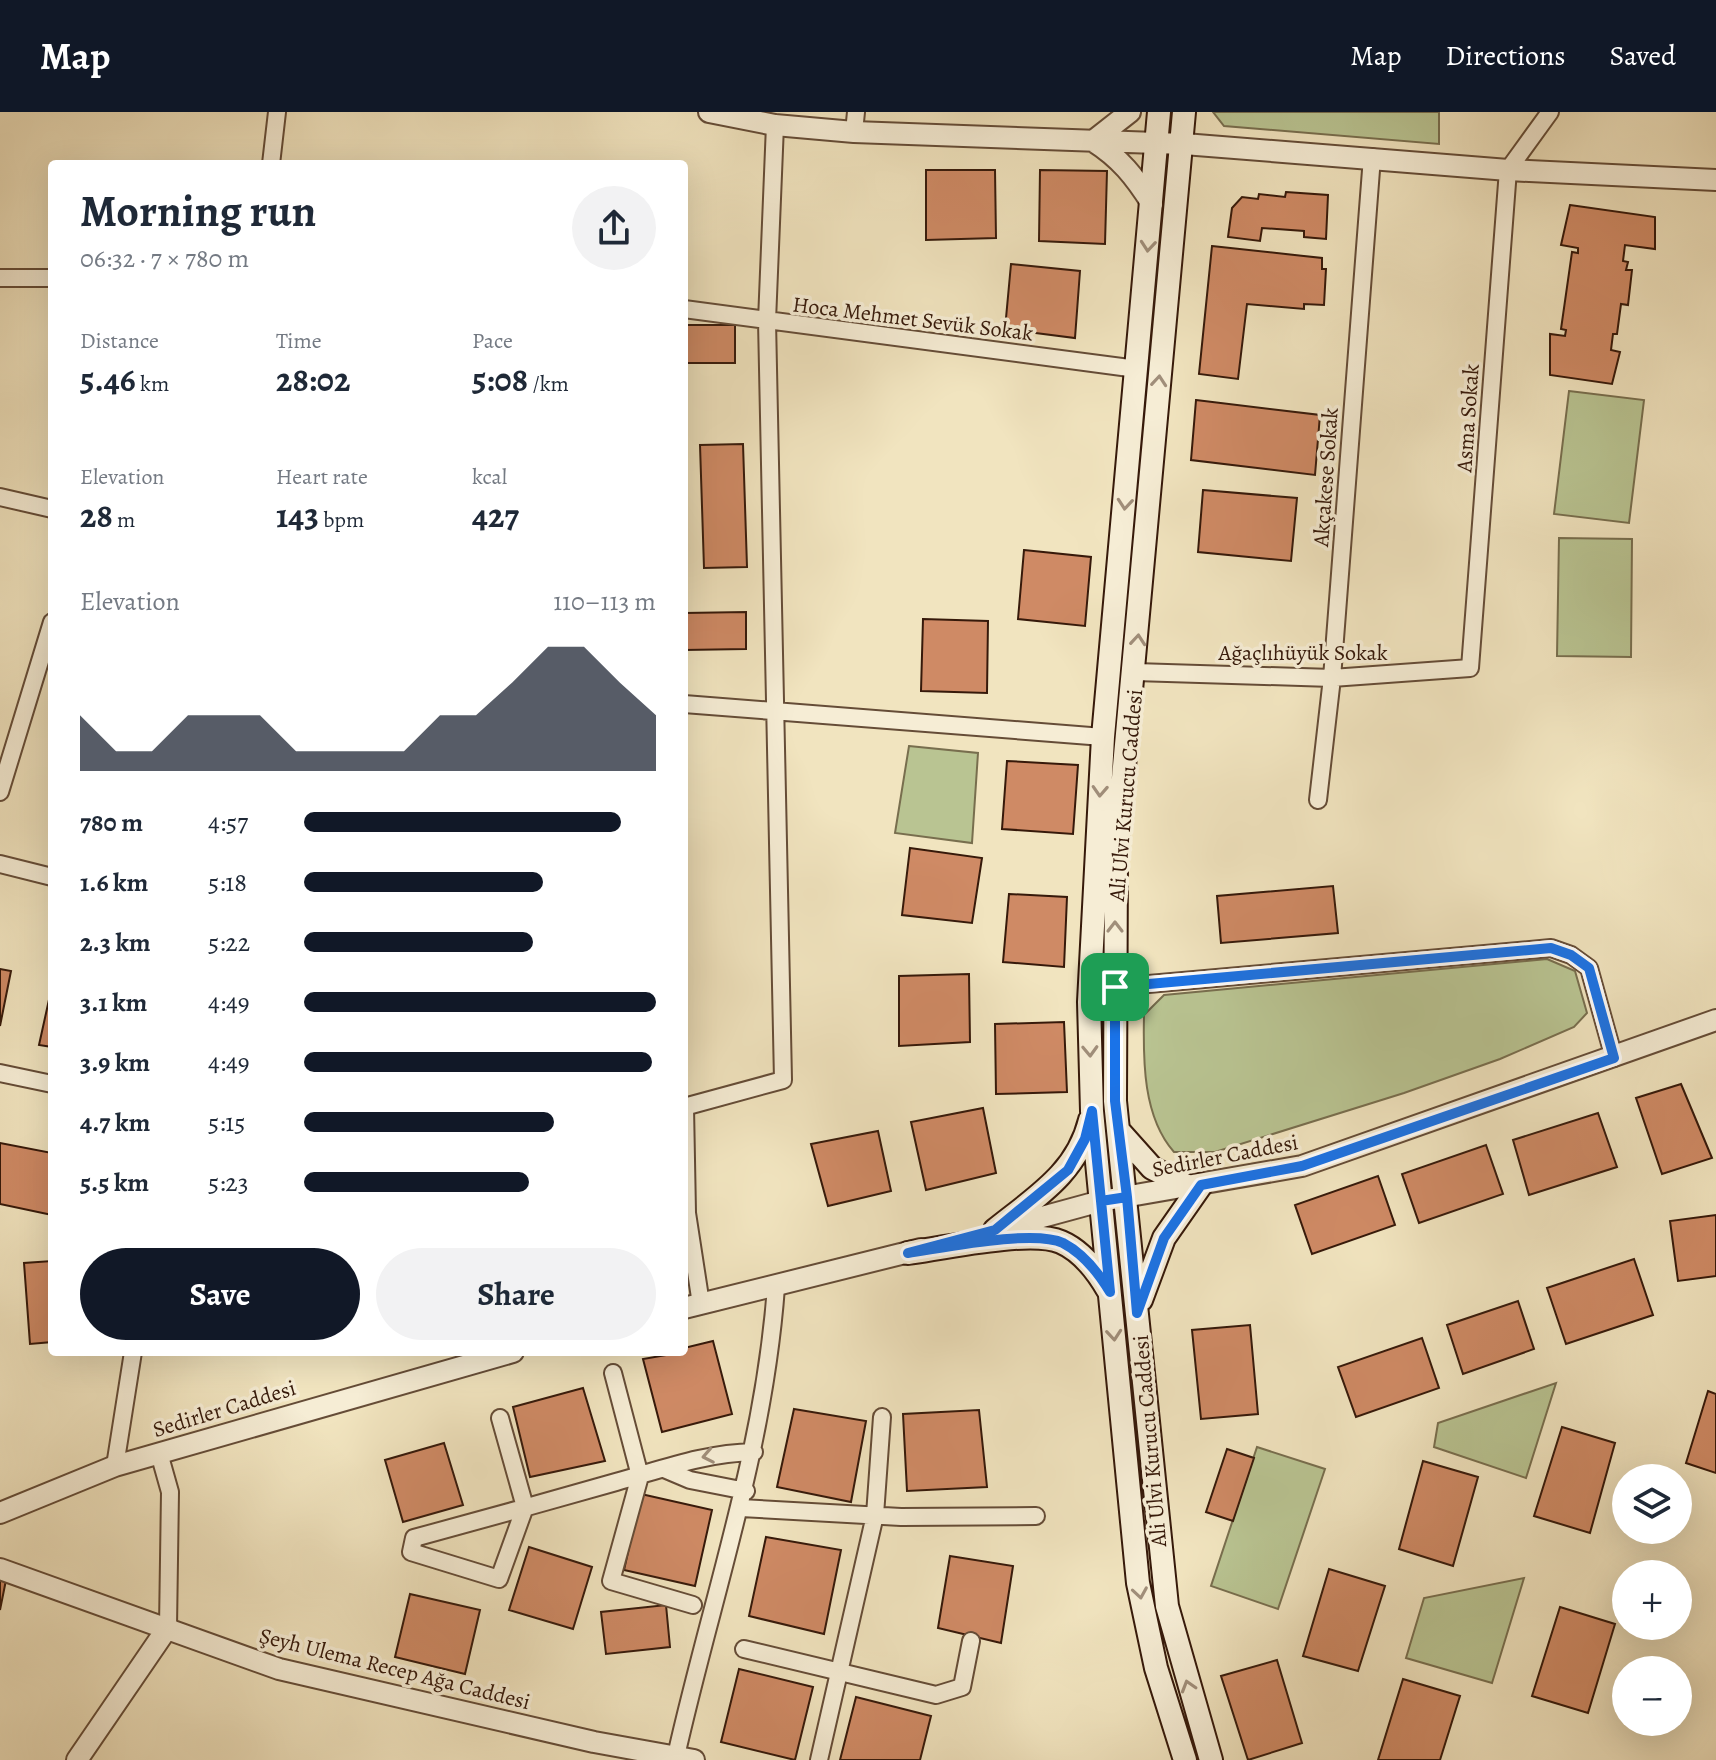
<!DOCTYPE html>
<html lang="en">
<head>
<meta charset="utf-8">
<style>
	body { margin:0; font-family:Alegreya,serif; background:#f2f2f3; color:#1f2937; height:100vh; display:flex; flex-direction:column; font-size:30px; white-space:nowrap }
	* { box-sizing:border-box; margin:0 }
	p { font-size:26px; color:#747a83 }
	.icon { flex:none; width:44px; height:44px; fill:none; stroke:currentColor; stroke-width:2; stroke-linecap:round; stroke-linejoin:round }
	.map { position:relative; flex:1; overflow:hidden }
	.side { position:absolute; left:48px; top:48px; width:640px; height:1196px; display:flex; flex-direction:column; background:#fff; border-radius:8px; box-shadow:0 8px 32px #0002 }
	.side>* { flex:none }
	.buttons { position:absolute; left:1612px; top:1352px; display:grid; gap:16px }
	.buttons a { display:grid; place-items:center; width:80px; height:80px; border-radius:50%; background:#fff; box-shadow:0 8px 32px #0002; font-size:40px }
	.pin { position:absolute; display:grid; place-items:center; width:68px; height:68px; color:#fff; margin:-34px; border-radius:16px; box-shadow:0 4px 12px #0006 }
	.round { display:grid; place-items:center; flex:none; width:84px; height:84px; border-radius:42px; background:#f2f2f3 }
	.head { display:flex; align-items:center; justify-content:space-between; height:136px; padding:0 32px }
	h1 { font-size:44px; font-weight:700; line-height:60px }
	.figures { display:grid; grid-template-columns:repeat(3,1fr); gap:12px; height:136px; padding:8px 32px }
	.figures div { display:grid; align-content:center }
	.figures b { font-size:34px; font-weight:700 }
	.figures small { font-size:22px; font-weight:400 }
	.figures p { font-size:22px }
	.chart { height:224px; padding:16px 32px }
	.chart p { display:flex; justify-content:space-between }
	.chart svg { width:100%; height:144px; margin-top:8px; fill:#111827; opacity:.7 }
	.cta { display:flex; gap:16px; margin-top:auto; padding:16px 32px }
	.cta a { flex:1; height:92px; border-radius:48px; background:#111827; color:#fff; font-size:32px; font-weight:700; line-height:92px; text-align:center }
	.cta a+a { background:#f2f2f3; color:#1f2937 }
	ul { padding:0 32px; list-style:none; font-size:26px }
	li { display:grid; grid-template-columns:128px 96px 1fr; align-items:center; height:60px }
	li i { height:20px; border-radius:10px; background:#111827 }
	header { display:flex; align-items:center; gap:48px; box-sizing:border-box; height:112px; padding:0 40px; background:#111827; color:#fff }
	header strong { font-size:38px }
	nav { display:flex; gap:44px; margin-inline-start:auto; font-size:28px }
	.map>svg:first-child { display:block }
	.green { fill:#b9c492; stroke:#786e4e; stroke-width:2 }
	.building { fill:#cf8a65; stroke:#36190a; stroke-width:2 }
	.lines { fill:none; stroke-linecap:round; stroke-linejoin:round }
	.minor-casing { stroke:#654c37; stroke-width:20 }
	.tertiary-casing { stroke:#654c37; stroke-width:24 }
	.secondary-casing { stroke:#36190a; stroke-width:26 }
	.minor { stroke:#f6edd5; stroke-width:16 }
	.tertiary { stroke:#f6edd5; stroke-width:20 }
	.secondary { stroke:#f6edd5; stroke-width:22 }
	.oneway { stroke:#a08e7a }
	.route-casing { stroke:#fff; stroke-width:16 }
	.route { stroke:#1a73e8; stroke-width:10 }
	.labels { text-anchor:middle; stroke-width:7; stroke-linejoin:round; paint-order:stroke }
	.street-label { font-size:22px; fill:#36190a; stroke:#f6edd5 }
</style>
</head>
<body>
<header>
<strong>Map</strong>
<nav><a>Map</a><a>Directions</a><a>Saved</a></nav>
</header>
<div class="map">
<svg width="1716" height="1648" viewBox="0 0 1716 1648">
	<rect width="100%" height="100%" fill="#f1e4bf"/>
	<filter id="stains"><feTurbulence type="fractalNoise" baseFrequency=".0025" numOctaves="4"/><feColorMatrix values="0 0 0 0 .2 0 0 0 0 .09 0 0 0 0 .02 0 0 0 .5 -.17"/></filter>
	<radialGradient id="worn" r=".72"><stop offset=".6" stop-color="#630" stop-opacity="0"/><stop offset="1" stop-color="#630" stop-opacity=".3"/></radialGradient>
	<!-- green -->
	<path class="green" d="M1213,0H1439V32L1224,14Z
		M1569,279L1644,288L1629,411L1554,402Z
		M1559,426L1632,427L1631,545L1557,544Z
		M909,634L978,641L972,731L895,721Z
		M1547,847L1575,859L1587,901L1574,915L1500,947L1404,981L1215,1040H1174C1143,1005 1143,949 1144,903L1164,883Z
		M1556,1271L1526,1366L1434,1335L1438,1311Z
		M1257,1335L1325,1357L1278,1497L1211,1474Z
		M1524,1466L1492,1571L1406,1546L1424,1486Z"/>
	<!-- building -->
	<path class="building" d="M926,58H995L996,126L926,128Z
		M1040,58L1107,59L1105,132L1039,129Z
		M1286,80L1328,83L1326,127L1304,125V119L1262,116L1260,129L1228,125L1232,96L1242,85L1258,87L1259,82L1285,85Z
		M1570,93L1655,105V137L1625,133L1623,149L1628,150L1626,158H1632L1628,193L1621,192L1617,222H1613L1611,238L1620,240L1612,272L1550,263V222L1565,224L1566,218L1561,217L1572,140L1578,141V136L1561,133Z
		M1212,134L1322,146V157H1326L1324,193L1304,192V197L1247,192L1238,267L1199,262Z
		M1011,152L1080,159L1075,226L1005,217Z
		M684,213H735V251H684Z
		M1196,288L1320,303L1315,363L1191,348Z
		M743,332L747,455L704,456L700,333Z
		M1203,378L1297,386L1291,449L1198,440Z
		M1024,438L1091,445L1085,514L1018,507Z
		M746,500V537L684,538V501Z
		M923,507L988,509L987,581L921,579Z
		M1007,649L1078,653L1073,722L1002,717Z
		M910,736L982,746L972,811L902,803Z
		M1333,774L1338,821L1221,831L1217,784Z
		M1009,782L1067,785L1064,855L1003,850Z
		M0,857L11,859L0,914Z
		M969,862L970,930L899,934V864Z
		M52,874V935L39,933Z
		M1064,910L1067,980L996,982L995,912Z
		M1681,972L1712,1046L1662,1062L1636,986Z
		M983,996L996,1061L926,1078L911,1010Z
		M1598,1001L1617,1055L1529,1083L1513,1028Z
		M878,1019L891,1079L828,1094L811,1032Z
		M0,1031L52,1041V1103L0,1092Z
		M1486,1033L1503,1082L1419,1111L1402,1062Z
		M1378,1064L1395,1113L1312,1142L1295,1093Z
		M1716,1103V1164L1678,1169L1670,1109Z
		M1634,1147L1653,1203L1566,1232L1547,1176Z
		M52,1149V1230L30,1232L24,1151Z
		M1518,1189L1534,1237L1463,1262L1447,1213Z
		M1250,1213L1258,1302L1201,1307L1192,1218Z
		M1422,1226L1439,1276L1356,1305L1338,1255Z
		M713,1229L732,1302L662,1320L643,1247L684,1240V1236Z
		M583,1276L605,1349L530,1365L513,1295Z
		M1708,1279L1716,1282V1361L1686,1351Z
		M794,1297L866,1309L851,1390L777,1375Z
		M979,1298L987,1375L907,1379L903,1302Z
		M1562,1315L1615,1331L1590,1421L1534,1404Z
		M444,1331L463,1393L403,1410L385,1348Z
		M1227,1337L1254,1346L1233,1409L1206,1400Z
		M1423,1349L1478,1365L1453,1454L1399,1437Z
		M641,1382L712,1398L695,1474L624,1458Z
		M766,1425L841,1438L824,1522L749,1504Z
		M529,1435L592,1455L573,1517L509,1498Z
		M950,1444L1013,1454L1001,1531L938,1516Z
		M1329,1457L1385,1474L1358,1559L1303,1544Z
		M0,1462L7,1463L0,1498Z
		M410,1482L480,1498L465,1562L395,1545Z
		M666,1493L670,1535L606,1542L601,1500Z
		M1560,1495L1615,1512L1588,1601L1532,1584Z
		M1277,1548L1302,1631L1248,1648L1221,1564Z
		M739,1557L813,1575L795,1648L721,1630Z
		M1403,1567L1460,1584L1440,1648H1378Z
		M856,1585L931,1604L920,1648H840Z"/>
	<g class="lines">
		<defs>
			<path id="minor" d="M854,20L856,0
				M271,52L277,0
				M0,166H52
				M684,197L1137,257
				M0,385L52,397
				M1135,560L1332,566L1470,556L1508,58L1550,0
				M684,592L1103,625
				M0,680L52,510
				M1318,688L1332,566L1372,45
				M0,752L52,765
				M1115,875L1551,836L1571,843L1589,856L1614,946
				M0,961L52,972
				M684,995L783,968L767,209L775,13
				M685,995L687,1101L701,1192
				M613,1261L640,1364L611,1469L693,1493
				M500,1306L525,1395L499,1467L411,1440L414,1426C481,1408 549,1389 616,1370C663,1357 705,1341 754,1340
				M159,1341L170,1380L168,1515
				M115,1354L133,1240
				M664,1357L690,1368L746,1379
				M741,1396L901,1405L1036,1404
				M744,1537L936,1583L962,1575L971,1529
				M676,1644C712,1484 764,1340 776,1175
				M819,1648L875,1403L882,1305"/>
			<path id="tertiary" d="M709,0L775,13L854,20L1184,32L1508,58L1716,68
				M1130,0L1093,29C1120,46 1135,65 1152,92
				M998,1117L1101,1089L1302,1054L1716,908
				M684,1196L921,1137
				M0,1401L115,1354L513,1240
				M0,1457L279,1557L594,1630L694,1648
				M77,1648L168,1515"/>
			<path id="secondary" d="M1159,0L1103,625L1089,890L1092,999L1138,1471L1156,1556L1185,1648
				M1184,0L1116,742L1115,989L1167,1494L1211,1648
				M1118,1018L1152,1056L1189,1075
				M995,1118C1036,1085 1077,1061 1090,1008
				M908,1141C943,1136 1031,1117 1061,1130C1082,1139 1097,1159 1108,1178
				M1141,1188L1164,1126L1201,1073"/>
		</defs>
		<!-- minor casing -->
		<use href="#minor" class="minor-casing"/>
		<!-- tertiary casing -->
		<use href="#tertiary" class="tertiary-casing"/>
		<!-- secondary casing -->
		<use href="#secondary" class="secondary-casing"/>
		<!-- minor -->
		<use href="#minor" class="minor"/>
		<!-- tertiary -->
		<use href="#tertiary" class="tertiary"/>
		<!-- secondary -->
		<use href="#secondary" class="secondary"/>
	</g>
	<!-- one-way arrows -->
	<defs><path id="oneway-chevron" d="M-2-3.5L2.5 0L-2 3.5" fill="none" stroke-width="1.6" stroke-linecap="round" stroke-linejoin="round" transform="scale(2)"/></defs>
	<g class="oneway">
		<use href="#oneway-chevron" transform="translate(1148 134) rotate(95)"/>
		<use href="#oneway-chevron" transform="translate(1159 269) rotate(-85)"/>
		<use href="#oneway-chevron" transform="translate(1125 392) rotate(95)"/>
		<use href="#oneway-chevron" transform="translate(1138 528) rotate(-85)"/>
		<use href="#oneway-chevron" transform="translate(1100 679) rotate(93)"/>
		<use href="#oneway-chevron" transform="translate(1115 815) rotate(-90)"/>
		<use href="#oneway-chevron" transform="translate(1090 939) rotate(88)"/>
		<use href="#oneway-chevron" transform="translate(1114 1223) rotate(85)"/>
		<use href="#oneway-chevron" transform="translate(708 1344) rotate(169)"/>
		<use href="#oneway-chevron" transform="translate(1140 1481) rotate(81)"/>
		<use href="#oneway-chevron" transform="translate(1188 1574) rotate(-107)"/>
	</g>
	<g class="lines">
		<defs>
			<path id="route" d="M1115,875V989L1127,1085L1101,1089L1092,999L1085,1027L1068,1058L995,1118L908,1141C943,1136 1034,1117 1063,1131C1084,1142 1098,1160 1110,1180L1101,1089L1127,1085L1137,1201L1164,1126L1201,1073L1302,1054L1614,946L1589,856L1571,843L1551,836L1115,875"/>
		</defs>
		<!-- route casing -->
		<use href="#route" class="route-casing"/>
		<!-- route -->
		<use href="#route" class="route"/>
	</g>
	<g class="labels">
		<!-- street labels -->
		<g class="street-label">
			<text transform="translate(913 206) rotate(7)" y="8">Hoca Mehmet Sevük Sokak</text>
			<text transform="translate(1467 306) rotate(-86)" y="8">Asma Sokak</text>
			<text transform="translate(1325 365) rotate(-86)" y="8">Akçakese Sokak</text>
			<text x="1303" y="548">Ağaçlıhüyük Sokak</text>
			<text transform="translate(1125 683) rotate(-85)" y="8">Ali Ulvi Kurucu Caddesi</text>
			<text transform="translate(1225 1043) rotate(-11)" y="8">Sedirler Caddesi</text>
			<text transform="translate(224 1296) rotate(-17)" y="8">Sedirler Caddesi</text>
			<text transform="translate(1149 1329) rotate(-95)" y="8">Ali Ulvi Kurucu Caddesi</text>
			<text transform="translate(395 1556) rotate(14)" y="8">Şeyh Ulema Recep Ağa Caddesi</text>
		</g>
	</g>
	<rect width="100%" height="100%" filter="url(#stains)"/>
	<rect width="100%" height="100%" fill="url(#worn)"/>
</svg>
<div class="buttons">
<a><svg class="icon" aria-label="layers" viewBox="0 0 24 24"><path d="M12 4l9 5-9 5-9-5zM3 14l9 5 9-5"/></svg></a>
<a>+</a>
<a>−</a>
</div>
<div class="pin" style="left:1115px;top:875px;background:#1e9e55"><svg class="icon" aria-label="arrive" viewBox="0 0 24 24"><path d="M6 21V4h12l-3 4 3 4H6"/></svg></div>
<section class="side">
<div class="head"><div><h1>Morning run</h1><p>06:32 · 7 × 780 m</p></div><a class="round"><svg class="icon" aria-label="share" viewBox="0 0 24 24"><path d="M12 15V3M7 8l5-5 5 5M5 13v7h14v-7"/></svg></a></div>
<div class="figures">
<div><p>Distance</p><b>5.46<small> km</small></b></div>
<div><p>Time</p><b>28:02</b></div>
<div><p>Pace</p><b>5:08<small> /km</small></b></div>
</div>
<div class="figures">
<div><p>Elevation</p><b>28<small> m</small></b></div>
<div><p>Heart rate</p><b>143<small> bpm</small></b></div>
<div><p>kcal</p><b>427</b></div>
</div>
<div class="chart"><p><span>Elevation</span>110–113 m</p>
<svg viewBox="0 0 160 44" preserveAspectRatio="none"><path d="M0 44V27L10 38L20 38L30 27L40 27L50 27L60 38L70 38L80 38L90 38L100 27L110 27L120 17L130 6L140 6L150 17L160 27V44z"/></svg>
</div>
<ul>
<li><b>780 m</b>4:57<i style="width:90%"></i></li>
<li><b>1.6 km</b>5:18<i style="width:68%"></i></li>
<li><b>2.3 km</b>5:22<i style="width:65%"></i></li>
<li><b>3.1 km</b>4:49<i style="width:100%"></i></li>
<li><b>3.9 km</b>4:49<i style="width:99%"></i></li>
<li><b>4.7 km</b>5:15<i style="width:71%"></i></li>
<li><b>5.5 km</b>5:23<i style="width:64%"></i></li>
</ul>
<div class="cta"><a>Save</a><a>Share</a></div>
</section>
</div>
</body>
</html>
